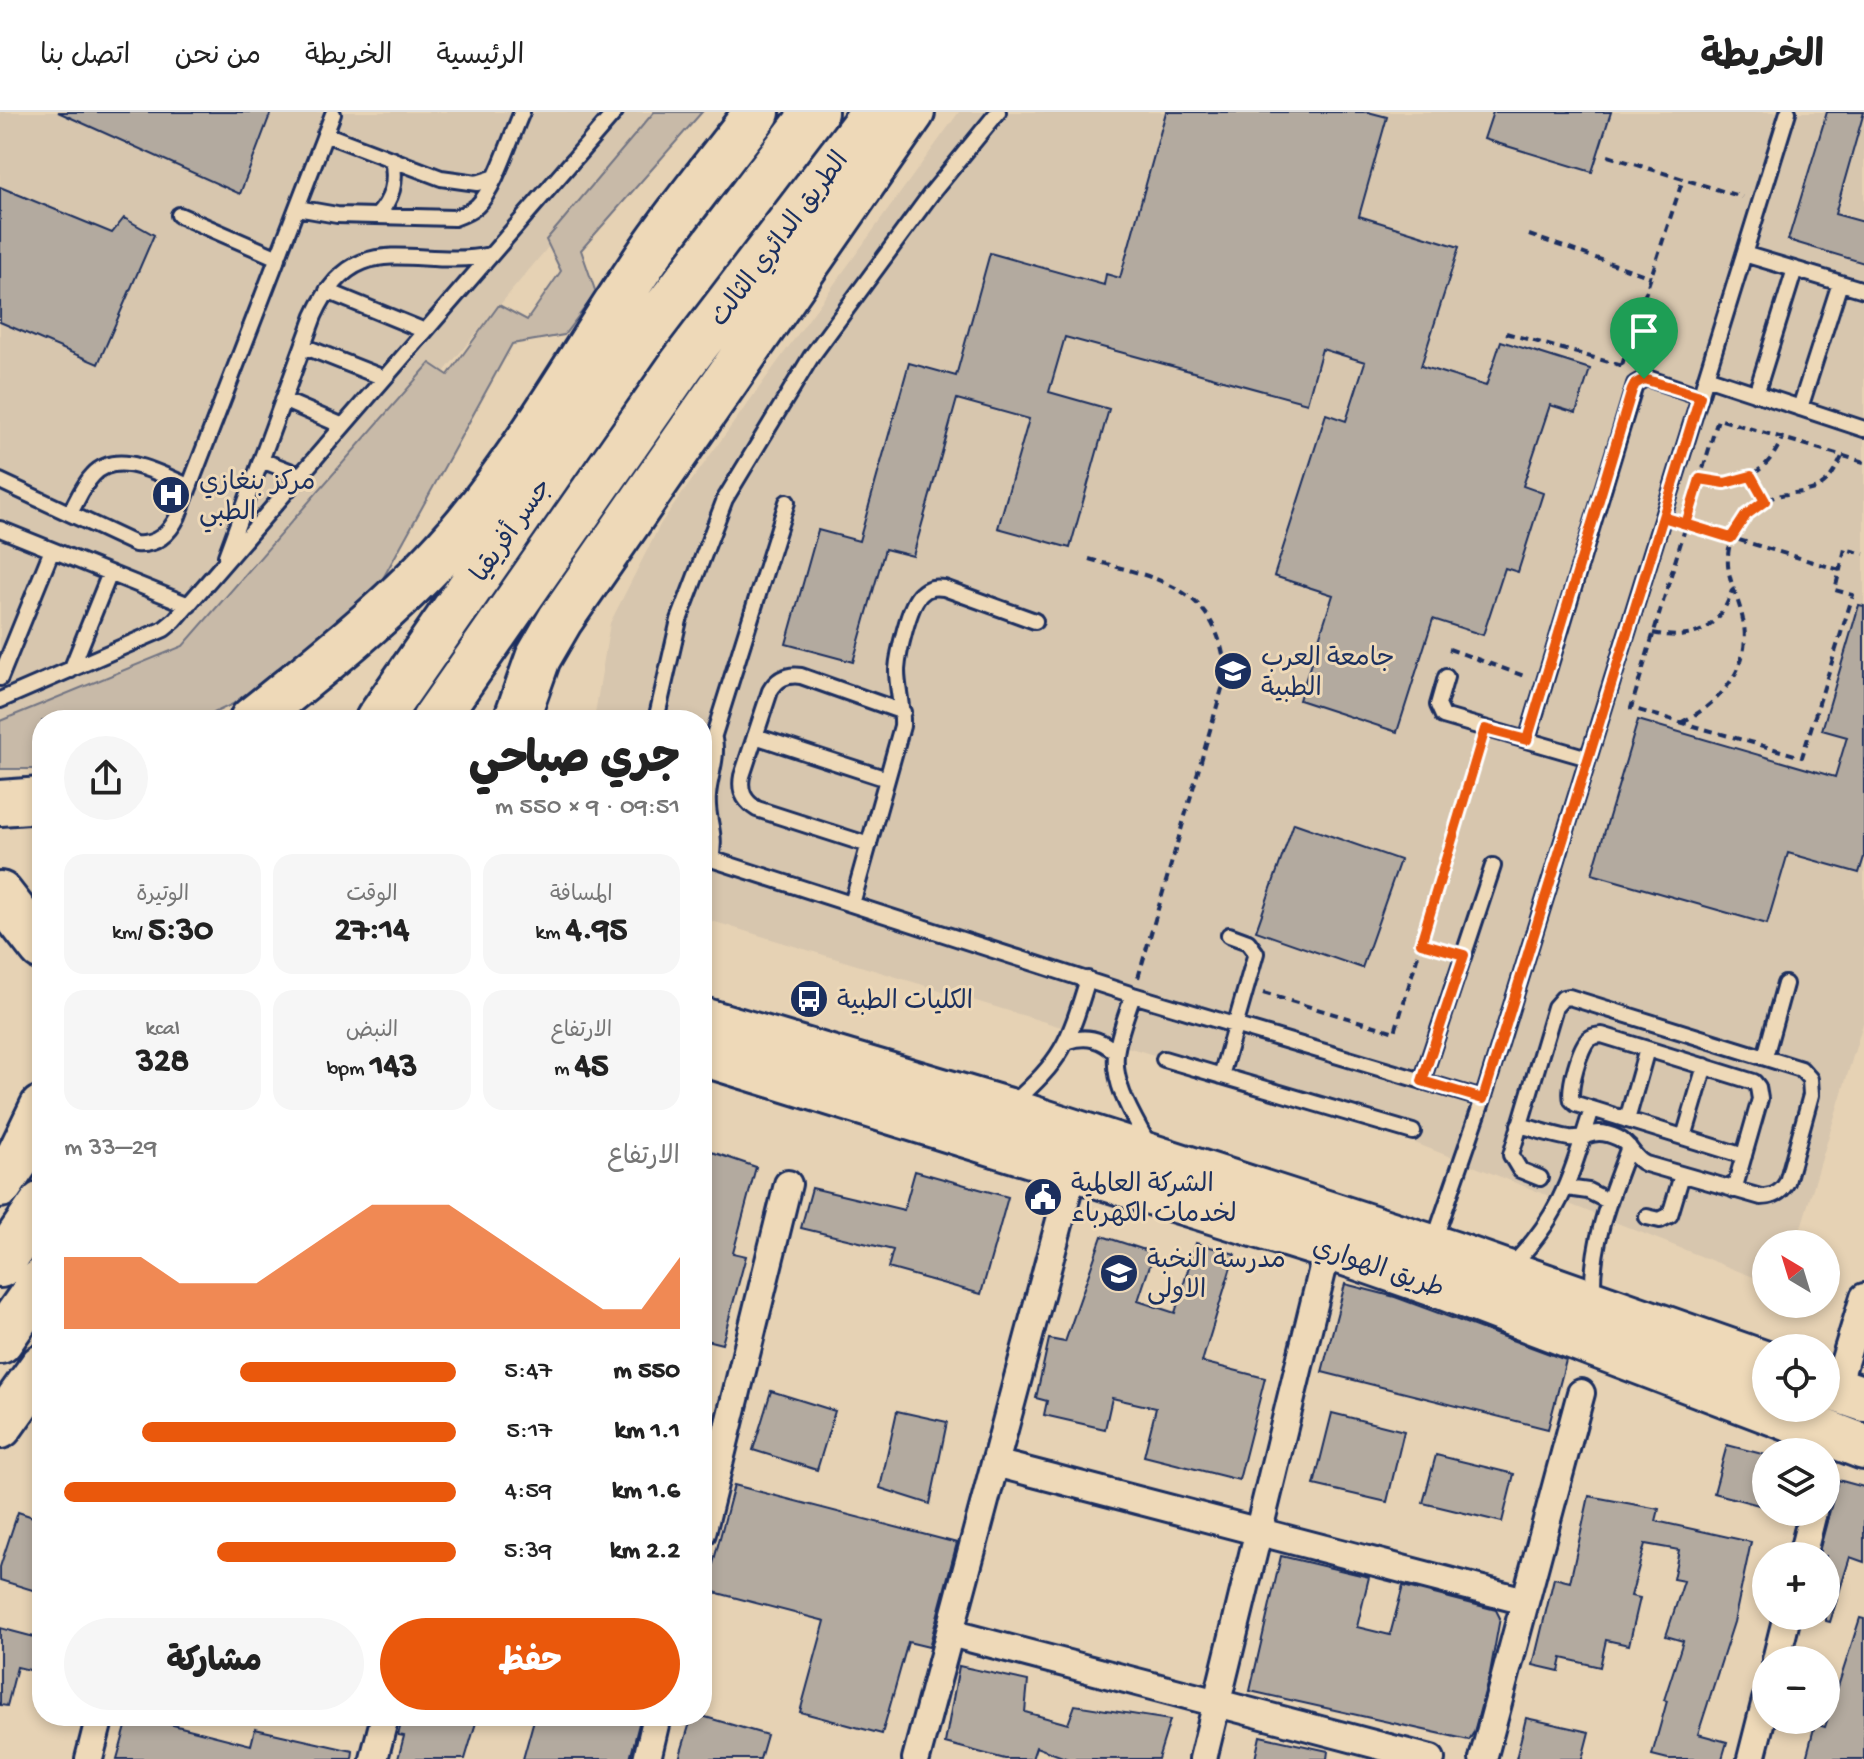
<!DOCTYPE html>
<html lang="ar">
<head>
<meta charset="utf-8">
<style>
	body { margin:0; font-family:"Gochi Hand","Playpen Sans Arabic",sans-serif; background:#f6f6f6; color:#222; direction:rtl; height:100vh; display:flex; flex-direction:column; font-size:30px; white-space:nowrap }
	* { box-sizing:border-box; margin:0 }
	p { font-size:26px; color:#767676 }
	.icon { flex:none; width:44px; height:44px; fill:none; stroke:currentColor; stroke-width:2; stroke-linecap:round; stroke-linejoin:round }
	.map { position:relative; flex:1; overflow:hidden; direction:ltr }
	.panel { position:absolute; left:32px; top:598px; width:680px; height:1016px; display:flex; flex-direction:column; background:#fff; border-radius:32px; box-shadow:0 4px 12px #0003; direction:rtl }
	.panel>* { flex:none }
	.needle { width:52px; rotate:322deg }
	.buttons { position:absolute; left:1752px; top:1118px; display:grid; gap:16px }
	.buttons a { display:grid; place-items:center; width:88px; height:88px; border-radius:50%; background:#fff; box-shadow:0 4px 12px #0003; font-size:40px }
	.pin { position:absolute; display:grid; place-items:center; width:68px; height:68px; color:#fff; margin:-82px -34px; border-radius:50% 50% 50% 0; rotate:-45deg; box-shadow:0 0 8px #0007 }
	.pin .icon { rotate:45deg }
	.round { display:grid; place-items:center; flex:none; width:84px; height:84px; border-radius:42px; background:#f6f6f6 }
	.summary { display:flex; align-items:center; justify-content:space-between; height:136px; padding:0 32px }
	h1 { font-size:44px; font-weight:800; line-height:60px }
	.metrics { display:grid; grid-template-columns:repeat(3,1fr); gap:12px; height:136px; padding:8px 32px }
	.metrics div { display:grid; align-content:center; border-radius:20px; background:#f6f6f6; text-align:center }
	.metrics b { font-size:34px; font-weight:800 }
	.metrics small { font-size:22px; font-weight:400 }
	.metrics p { font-size:22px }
	.chart { height:224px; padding:16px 32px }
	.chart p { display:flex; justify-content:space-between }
	.chart svg { width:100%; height:144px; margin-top:8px; fill:#ea580c; opacity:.7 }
	.primary-button { display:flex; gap:16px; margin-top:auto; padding:16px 32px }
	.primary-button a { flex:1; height:92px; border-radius:48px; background:#ea580c; color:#fff; font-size:32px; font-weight:800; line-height:92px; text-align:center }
	.primary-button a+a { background:#f6f6f6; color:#222 }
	ul { padding:0 32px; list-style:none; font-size:26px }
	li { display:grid; grid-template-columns:128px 96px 1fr; align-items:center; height:60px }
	li i { height:20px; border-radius:10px; background:#ea580c }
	header { display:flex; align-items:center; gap:48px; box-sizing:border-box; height:112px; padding:0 40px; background:#fff; border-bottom:2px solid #e0e0e0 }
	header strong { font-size:38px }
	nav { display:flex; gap:44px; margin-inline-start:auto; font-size:28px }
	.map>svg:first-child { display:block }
	.built { fill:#d7c6ae }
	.green { fill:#c8baa8; stroke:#727483; stroke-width:2 }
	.building { fill:#b3aa9f; stroke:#1b2f5e; stroke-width:2 }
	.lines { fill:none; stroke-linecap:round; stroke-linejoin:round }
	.service-casing { stroke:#1b2f5e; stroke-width:20 }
	.minor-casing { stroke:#1b2f5e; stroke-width:32 }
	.trunk-casing { stroke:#1b2f5e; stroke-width:50 }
	.path { stroke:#1b2f5e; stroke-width:4; stroke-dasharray:8 6; stroke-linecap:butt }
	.service { stroke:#eed9b8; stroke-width:14 }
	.minor { stroke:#eed9b8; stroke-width:26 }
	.trunk { stroke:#eed9b8; stroke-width:44 }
	.route-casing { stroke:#fff; stroke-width:16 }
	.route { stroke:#ea580c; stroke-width:10 }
	.labels { text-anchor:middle; stroke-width:6; stroke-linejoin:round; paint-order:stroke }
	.street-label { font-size:26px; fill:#1b2f5e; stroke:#eed9b8 }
	.poi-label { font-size:26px; fill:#1b2f5e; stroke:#eed9b8; text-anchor:start }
</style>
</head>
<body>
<header>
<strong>الخريطة</strong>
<nav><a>الرئيسية</a><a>الخريطة</a><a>من نحن</a><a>اتصل بنا</a></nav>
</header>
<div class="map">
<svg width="1864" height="1647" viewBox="0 0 1864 1647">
	<rect width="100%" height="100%" fill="#e6d2b4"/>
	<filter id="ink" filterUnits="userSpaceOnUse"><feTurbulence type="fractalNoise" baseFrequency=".0125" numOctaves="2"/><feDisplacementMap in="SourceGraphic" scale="16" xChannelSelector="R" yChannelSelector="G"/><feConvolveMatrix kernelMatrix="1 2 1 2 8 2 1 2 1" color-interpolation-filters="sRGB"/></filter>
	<g filter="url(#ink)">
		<!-- built -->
		<path class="built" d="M0,0H661L183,572L42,608L0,634Z
			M959,0H1864V908L1796,1132H1766V1170L1322,994L702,806V608H594L610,511L661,411Z"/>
		<!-- green -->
		<path class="green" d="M654,0H702L581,138L596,181L564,223L512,232L376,479L233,592L199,608H42V657H0V609L183,534L430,251L448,263L499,193L527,208L561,159L546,128Z"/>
		<!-- building -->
		<path class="building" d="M58,0H271L240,82Z
			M1166,0H1368L1387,5L1359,104L1459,135L1421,254L1486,274L1501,229L1590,257L1576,301L1550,293L1523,374L1543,381L1518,460L1505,456L1483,523L1433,507L1397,620L1299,588L1333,483L1274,464L1326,302L1346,309L1365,250L1322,237L1307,291L1065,225L1049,280L1109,297L1070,436L998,416L1029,307L957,287L913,444L885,437L853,550L786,532L818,418L859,429L909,251L956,264L990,141L1104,173L1106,162L1120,166Z
			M1493,0H1611L1592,60L1484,27Z
			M1827,0H1864L1835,102L1864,110V151L1788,128Z
			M0,75L112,121L124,106L154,123L98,252L0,210Z
			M1859,493L1864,494V745L1859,761L1788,741L1767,812L1592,762L1638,608L1835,665L1847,625L1822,618Z
			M1294,711L1400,748L1362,856L1256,819Z
			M709,1039L756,1055L733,1141L746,1144L722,1232L702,1227V1117Z
			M915,1059L1008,1085L981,1182L888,1156L893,1138L801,1116L812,1076L904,1098Z
			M1102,1124L1154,1141L1138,1189L1175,1201L1196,1131L1235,1142L1202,1250L1265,1266L1239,1368L1144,1344L1156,1296L1112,1286L1105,1317L1044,1303L1047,1289L1036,1286L1049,1227L1065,1230Z
			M1345,1172L1395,1185L1566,1248L1548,1317L1322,1260Z
			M771,1279L835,1299L817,1358L753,1338Z
			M897,1299L947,1310L930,1392L880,1376Z
			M1332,1301L1404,1319L1387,1390L1314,1373Z
			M1727,1333L1766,1343V1395L1714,1381Z
			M1436,1343L1514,1362L1502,1410L1423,1391Z
			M1838,1368L1864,1375V1450L1850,1445L1830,1510L1826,1509V1444H1820V1436Z
			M734,1373L957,1431L929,1535L908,1530L882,1622L800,1600L825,1509L706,1478Z
			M1589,1384L1659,1397L1656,1409L1751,1430L1734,1510L1698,1622L1727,1630L1722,1647H1668L1652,1643L1667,1589L1664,1588L1683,1529L1666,1524L1684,1469L1673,1467L1679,1438L1645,1432L1631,1484L1640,1486L1629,1533L1606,1528L1600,1555L1562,1546L1559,1559L1533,1553L1554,1466L1570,1470Z
			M18,1400L42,1408V1481L0,1468V1455Z
			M1281,1444L1369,1465L1357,1515L1390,1523L1403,1474L1496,1498L1500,1506L1490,1561L1474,1620L1469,1628L1250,1579Z
			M1860,1506L1864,1507V1647H1806L1815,1612L1825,1615Z
			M0,1516L42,1527V1561L17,1555L7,1594L0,1593Z
			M959,1554L1028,1569L1025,1600L1068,1612L1075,1593L1170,1608L1158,1647H1068L1036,1635L1032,1647H1005L945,1631Z
			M129,1604H138L251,1633L255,1617L353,1639L352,1647H117Z
			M403,1604H478L465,1647H398L404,1624L398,1623Z
			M535,1604H641L630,1647H523Z
			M692,1604H702L767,1623L760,1647H679Z
			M1526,1606L1589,1620L1582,1647H1516Z
			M1260,1624L1328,1639L1327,1647H1255Z"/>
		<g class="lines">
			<defs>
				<path id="service" d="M325,22L441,66L477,71L493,66
					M297,96L337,103L454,106C463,103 470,100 477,94C495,77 511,24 522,0
					M179,103L278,146
					M377,104C392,87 397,70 392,47
					M1744,142L1864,178
					M327,179L425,219
					M303,234L384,266
					M1706,265L1864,317
					M1756,282L1795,157
					M283,288L343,314
					M1800,296L1840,171
					M261,348L300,363
					M0,369L135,432C156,434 169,422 178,404L333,2
					M70,401C77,389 83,373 93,363C118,336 162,364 189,374
					M0,417L189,493
					M226,444L314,204C356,111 415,159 490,143
					M71,558L110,461
					M1446,565L1438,593L1443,604L1588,646
					M0,566L52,438
					M0,588L164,517L175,508L615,0
					M656,608L679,508L725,387L811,245L931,82L998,0
					M755,624L887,667
					M1527,628L1635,272L1644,267H1650L1700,284
					M702,650L714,623L787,390
					M869,733L757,697C744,689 739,679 742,664L770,579C777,567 786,562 801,564L903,600
					M702,744L1133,883L1483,987
					M711,747C717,720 706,708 708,684C709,665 718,647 714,627
					M852,792L902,614C903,595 897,577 897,558C898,542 909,492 921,482C928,475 935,475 944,476L1035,509
					M1133,883C1127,902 1118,923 1116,943C1113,976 1136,1008 1150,1036
					M1068,929C1087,923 1102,927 1116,941
					M1765,945L1785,872
					M1164,947L1413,1020
					M1221,964L1256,841L1248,830L1229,823
					M1422,969L1493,754
					M1011,993C1063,947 1068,932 1088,867
					M1627,1008L1647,937
					M1519,1013C1535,1017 1552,1023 1569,1026C1588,1028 1592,1014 1618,1026C1631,1032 1633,1047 1646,1052L1761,1085C1773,1085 1781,1081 1787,1070L1811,983L1810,967L1801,957L1569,885L1563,886L1555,895L1511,1043L1520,1058L1540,1066
					M1684,1025L1705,954
					M1567,1076L1588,1079L1608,1089
					M1734,1078L1760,987L1758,975L1754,970L1602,923C1596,924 1594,923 1589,927C1580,934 1568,977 1572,988L1576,992L1744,1044
					M1647,1105L1660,1108L1670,1103L1682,1063
					M1434,1129L1483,987L1788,0
					M1511,1154C1562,1103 1571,1063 1592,997
					M1593,1184C1591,1130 1610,1085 1629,1035"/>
				<path id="minor" d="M1836,1277L1864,1185
					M995,1351L1525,1489
					M702,1421L788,1072
					M1802,1444L1813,1400
					M950,1521L1431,1647
					M1776,1548L1787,1504
					M89,1647L100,1604
					M374,1647L385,1604
					M647,1647L657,1604
					M916,1647L1074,1056
					M1203,1647L1328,1135
					M1483,1647L1581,1281
					M1751,1647L1766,1588"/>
				<path id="trunk" d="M252,608C327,548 406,486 467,412C537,326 591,226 654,135C686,89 723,45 757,0
					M378,608L643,226L815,0
					M434,608L682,252L874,0
					M516,608L538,546L560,508L912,0
					M0,691L42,688
					M0,782L42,836
					M702,908L1006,998L1453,1142L1766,1252
					M702,941L1328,1135L1443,1175L1864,1335
					M0,1073L17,1048L42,996
					M0,1153L42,1092
					M0,1229L42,1169
					M1826,1274L1864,1287
					M0,1314L42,1255"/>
			</defs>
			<!-- service casing -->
			<use href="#service" class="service-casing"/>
			<!-- minor casing -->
			<use href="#minor" class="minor-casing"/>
			<!-- trunk casing -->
			<use href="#trunk" class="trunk-casing"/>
			<!-- path -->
			<path class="path" d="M1608,44L1742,85
				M1529,123L1651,165
				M1506,221L1623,254
				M1622,253L1683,67
				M1864,350L1718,307L1631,596L1802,645L1853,483L1835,478L1845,437L1864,442
				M1751,364L1765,389
				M1700,367C1737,377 1768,362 1782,326
				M1685,412L1840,458
				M1089,447C1161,468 1218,474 1226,563L1138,866
				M1653,521C1692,530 1720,518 1732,478
				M1449,537L1527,565
				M1682,610C1721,591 1753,554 1743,508C1737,477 1720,460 1732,425C1739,402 1764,385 1787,382C1799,380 1811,380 1822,373C1832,366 1837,354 1843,343
				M1421,831L1446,838
				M1263,881L1395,920L1480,634"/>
			<!-- service -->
			<use href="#service" class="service"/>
			<!-- minor -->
			<use href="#minor" class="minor"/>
			<!-- trunk -->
			<use href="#trunk" class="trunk"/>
		</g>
	</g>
	<g class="lines" filter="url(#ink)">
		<defs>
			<path id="route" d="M1644,267L1635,272L1632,278L1527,628L1485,617L1421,831L1464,843L1422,969L1483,987L1663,405L1686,412L1700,367L1725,371L1751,364L1765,389L1746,403L1731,426L1663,405L1700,284L1644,267"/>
		</defs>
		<!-- route casing -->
		<use href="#route" class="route-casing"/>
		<!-- route -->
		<use href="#route" class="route"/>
	</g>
	<!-- icons -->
	<defs>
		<symbol id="hospital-disc" viewBox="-11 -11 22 22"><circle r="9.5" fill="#1b2f5e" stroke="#eed9b8"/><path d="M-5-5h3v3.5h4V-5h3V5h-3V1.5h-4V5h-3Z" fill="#fff"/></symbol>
		<symbol id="university-disc" viewBox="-11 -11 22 22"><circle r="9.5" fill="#1b2f5e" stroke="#eed9b8"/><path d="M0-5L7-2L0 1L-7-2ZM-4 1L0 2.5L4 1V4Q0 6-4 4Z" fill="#fff"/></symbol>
		<symbol id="bus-disc" viewBox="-11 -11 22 22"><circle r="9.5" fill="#1b2f5e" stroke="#eed9b8"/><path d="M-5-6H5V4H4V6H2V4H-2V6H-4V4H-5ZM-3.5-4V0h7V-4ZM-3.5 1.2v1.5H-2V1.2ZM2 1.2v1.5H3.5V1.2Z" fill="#fff"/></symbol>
		<symbol id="civic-disc" viewBox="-11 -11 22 22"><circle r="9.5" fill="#1b2f5e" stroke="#eed9b8"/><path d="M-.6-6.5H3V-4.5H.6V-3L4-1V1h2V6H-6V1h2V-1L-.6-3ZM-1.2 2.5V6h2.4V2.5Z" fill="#fff"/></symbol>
		<symbol id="school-disc" viewBox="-11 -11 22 22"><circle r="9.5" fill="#1b2f5e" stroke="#eed9b8"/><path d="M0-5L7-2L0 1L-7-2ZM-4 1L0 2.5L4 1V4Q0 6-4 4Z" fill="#fff"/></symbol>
	</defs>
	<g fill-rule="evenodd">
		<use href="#hospital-disc" x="149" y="361" width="44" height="44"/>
		<use href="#university-disc" x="1211" y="537" width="44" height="44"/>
		<use href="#bus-disc" x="787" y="865" width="44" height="44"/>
		<use href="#civic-disc" x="1021" y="1063" width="44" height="44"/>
		<use href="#school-disc" x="1097" y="1139" width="44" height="44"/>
	</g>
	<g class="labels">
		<!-- street labels -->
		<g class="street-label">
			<text transform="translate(778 126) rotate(-53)" y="9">الطريق الدائري الثالث</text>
			<text transform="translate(510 417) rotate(-55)" y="9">جسر أفريقيا</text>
			<text transform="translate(1379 1154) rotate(19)" y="9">طريق الهواري</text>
		</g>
		<!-- poi labels -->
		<g class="poi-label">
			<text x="199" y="377">مركز بنغازي<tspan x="199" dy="30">الطبي</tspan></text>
			<text x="1261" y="553">جامعة العرب<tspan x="1261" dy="30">الطبية</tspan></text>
			<text x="837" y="896">الكليات الطبية</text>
			<text x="1071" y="1079">الشركة العالمية<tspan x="1071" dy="30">لخدمات الكهرباء</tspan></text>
			<text x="1147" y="1155">مدرسة النخبة<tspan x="1147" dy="30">الاولى</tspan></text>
		</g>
	</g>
</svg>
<div class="buttons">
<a><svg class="needle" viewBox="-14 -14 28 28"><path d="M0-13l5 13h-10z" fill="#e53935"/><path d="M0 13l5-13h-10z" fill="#767676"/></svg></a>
<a><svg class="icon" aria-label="locate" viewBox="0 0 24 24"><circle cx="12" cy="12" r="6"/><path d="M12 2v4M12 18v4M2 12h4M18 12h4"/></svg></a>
<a><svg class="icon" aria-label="layers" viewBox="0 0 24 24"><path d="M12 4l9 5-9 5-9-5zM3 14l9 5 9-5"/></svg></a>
<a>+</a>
<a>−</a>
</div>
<div class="pin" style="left:1644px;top:267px;background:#1e9e55"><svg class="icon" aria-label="arrive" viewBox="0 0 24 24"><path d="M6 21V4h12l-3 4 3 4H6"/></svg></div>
<section class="panel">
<div class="summary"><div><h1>جري صباحي</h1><p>09:51 · 9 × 550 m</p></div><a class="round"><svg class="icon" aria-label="share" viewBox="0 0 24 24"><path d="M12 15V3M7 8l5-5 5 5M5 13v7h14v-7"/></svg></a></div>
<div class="metrics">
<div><p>المسافة</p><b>4.95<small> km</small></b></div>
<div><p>الوقت</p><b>27:14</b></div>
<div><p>الوتيرة</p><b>5:30<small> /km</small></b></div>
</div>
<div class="metrics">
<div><p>الارتفاع</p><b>45<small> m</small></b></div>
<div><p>النبض</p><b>143<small> bpm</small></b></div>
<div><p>kcal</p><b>328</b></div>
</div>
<div class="chart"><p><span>الارتفاع</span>29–33 m</p>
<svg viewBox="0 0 160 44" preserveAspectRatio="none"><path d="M0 44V22L10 22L20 22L30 30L40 30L50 30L60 22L70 14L80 6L90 6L100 6L110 14L120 22L130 30L140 38L150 38L160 22V44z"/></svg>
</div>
<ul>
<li><b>550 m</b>5:47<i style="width:55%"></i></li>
<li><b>1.1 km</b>5:17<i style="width:80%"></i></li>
<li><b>1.6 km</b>4:59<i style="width:100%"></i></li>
<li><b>2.2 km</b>5:39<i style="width:61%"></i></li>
</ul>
<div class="primary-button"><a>حفظ</a><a>مشاركة</a></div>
</section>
</div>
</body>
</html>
